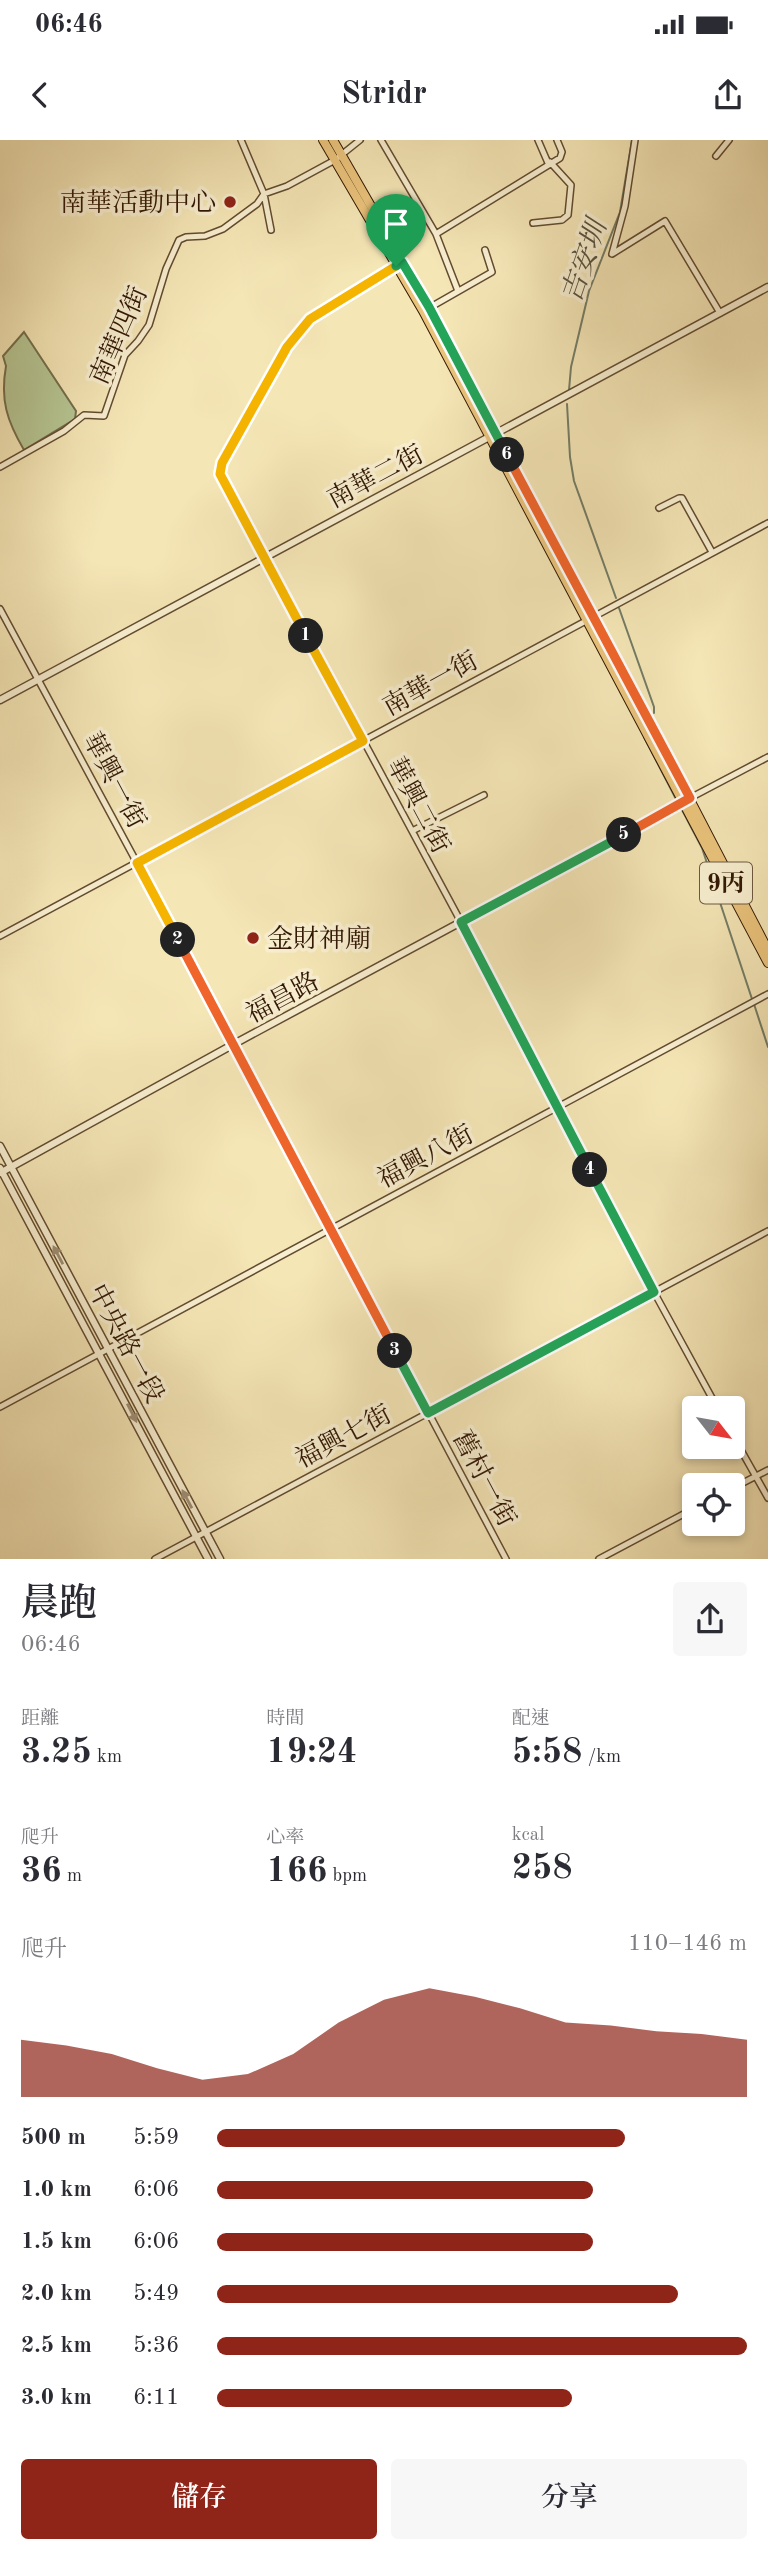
<!DOCTYPE html>
<html lang="zh-TW">
<head>
<meta charset="utf-8">
<style>
	body { margin:0; font-family:"Old Standard TT","Noto Serif TC",serif; background:#f7f7f7; color:#2b2b33; height:100vh; display:flex; flex-direction:column; font-size:26px; white-space:nowrap }
	* { box-sizing:border-box; margin:0 }
	p { font-size:23px; color:#7c7c81 }
	.icon { flex:none; width:38px; height:38px; fill:none; stroke:currentColor; stroke-width:2; stroke-linecap:round; stroke-linejoin:round }
	.map { position:relative; height:1419px; overflow:hidden }
	.side { display:flex; flex-direction:column; background:#fff; flex:1 }
	.side>* { flex:none }
	.needle { width:46px; rotate:121deg }
	.buttons { position:absolute; left:682px; top:1256px; display:grid; gap:14px }
	.buttons a { display:grid; place-items:center; width:63px; height:63px; border-radius:7px; background:#fff; box-shadow:0 4px 10px #0003; font-size:35px }
	.pin { position:absolute; display:grid; place-items:center; width:60px; height:60px; color:#fff; margin:-72px -30px; border-radius:50% 50% 50% 0; rotate:-45deg; box-shadow:0 0 7px #0007 }
	.pin .icon { rotate:45deg }
	.km { position:absolute; width:35px; height:35px; margin:-18px; border-radius:50%; background:#222; color:#fff; font-size:19px; line-height:35px; text-align:center }
	.round { display:grid; place-items:center; flex:none; width:74px; height:74px; border-radius:7px; background:#f7f7f7 }
	.summary { display:flex; align-items:center; justify-content:space-between; height:119px; padding:0 21px }
	h1 { font-size:38px; font-weight:600; line-height:52px }
	.metrics { display:grid; grid-template-columns:repeat(3,1fr); gap:10px; height:119px; padding:7px 21px }
	.metrics div { display:grid; align-content:center }
	.metrics b { font-size:35px; font-weight:600 }
	.metrics small { font-size:19px; font-weight:400 }
	.metrics p { font-size:19px }
	.chart { height:196px; padding:14px 21px }
	.chart p { display:flex; justify-content:space-between }
	.chart svg { width:100%; height:126px; margin-top:7px; fill:#8f2418; opacity:.7 }
	.button { display:flex; gap:14px; margin-top:auto; padding:14px 21px }
	.button a { flex:1; height:80px; border-radius:7px; background:#8f2418; color:#fff; font-size:28px; font-weight:600; line-height:80px; text-align:center }
	.button a+a { background:#f7f7f7; color:#2b2b33 }
	ul { padding:0 21px; list-style:none; font-size:23px }
	li { display:grid; grid-template-columns:112px 84px 1fr; align-items:center; height:52px }
	li i { height:18px; border-radius:9px; background:#8f2418 }
	.status { display:flex; justify-content:space-between; align-items:center; height:49px; padding:0 35px; background:#fff; direction:ltr }
	.status svg { height:19px; fill:currentColor }
	header { display:flex; justify-content:space-between; align-items:center; height:91px; padding:0 21px; background:#fff; font-size:32px; font-weight:600 }
	.map>svg:first-child { display:block }
	.green { fill:#b6c693; stroke:#746e4c; stroke-width:2 }
	.lines { fill:none; stroke-linecap:round; stroke-linejoin:round }
	.stream { stroke:#727c66; stroke-width:2 }
	.minor-casing { stroke:#624b30; stroke-width:8 }
	.tertiary-casing { stroke:#624b30; stroke-width:9 }
	.primary-casing { stroke:#311704; stroke-width:10 }
	.minor { stroke:#f8efd0; stroke-width:5 }
	.tertiary { stroke:#f8efd0; stroke-width:6 }
	.primary { stroke:#eac37b; stroke-width:8 }
	.oneway { fill:#9e8e74 }
	.split-1-casing { stroke:#fff; stroke-width:14 }
	.split-2-casing { stroke:#fff; stroke-width:14 }
	.split-3-casing { stroke:#fff; stroke-width:14 }
	.split-4-casing { stroke:#fff; stroke-width:14 }
	.split-5-casing { stroke:#fff; stroke-width:14 }
	.split-6-casing { stroke:#fff; stroke-width:14 }
	.split-7-casing { stroke:#fff; stroke-width:14 }
	.split-1 { stroke:#f5b400; stroke-width:9 }
	.split-2 { stroke:#f5b400; stroke-width:9 }
	.split-3 { stroke:#f0652b; stroke-width:9 }
	.split-4 { stroke:#22a559; stroke-width:9 }
	.split-5 { stroke:#22a559; stroke-width:9 }
	.split-6 { stroke:#f0652b; stroke-width:9 }
	.split-7 { stroke:#22a559; stroke-width:9 }
	.poi-dot { fill:#8f2418; stroke:#f8efd0; stroke-width:2.5 }
	.labels { text-anchor:middle; stroke-width:7; stroke-linejoin:round; paint-order:stroke }
	.shield { fill:#f8efd0; stroke:#6d5841; stroke-width:2 }
	.shield-label { font-size:24px; font-weight:bold; fill:#311704 }
	.poi-label { font-size:26px; fill:#311704; stroke:#f8efd0; text-anchor:end }
	.street-label { font-size:26px; fill:#311704; stroke:#f8efd0 }
	.water-label { font-size:28px; font-style:italic; fill:#57523d; stroke:#f8efd0 }
</style>
</head>
<body>
<div class="status"><b>06:46</b><svg viewBox="0 0 49 12"><path d="M0 12V9h3v3zM5 12V6h3v6zM10 12V3h3v9zM15 12V0h3v12zM26 1h20v11H26zM47 4h2v5h-2z"/></svg></div>
<header><svg class="icon" aria-label="back" viewBox="0 0 24 24"><path d="M15 5l-7 7 7 7"/></svg>Stridr<svg class="icon" aria-label="share" viewBox="0 0 24 24"><path d="M12 15V3M7 8l5-5 5 5M5 13v7h14v-7"/></svg></header>
<div class="map">
<svg width="768" height="1419" viewBox="0 0 768 1419">
	<rect width="100%" height="100%" fill="#f5e6b6"/>
	<filter id="stains"><feTurbulence type="fractalNoise" baseFrequency=".00286" numOctaves="4"/><feColorMatrix values="0 0 0 0 .2 0 0 0 0 .09 0 0 0 0 .02 0 0 0 .5 -.17"/></filter>
	<radialGradient id="worn" r=".72"><stop offset=".6" stop-color="#630" stop-opacity="0"/><stop offset="1" stop-color="#630" stop-opacity=".3"/></radialGradient>
	<!-- green -->
	<path class="green" d="M24,192L76,271L75,279L24,310C7,281 0,260 6,226L3,216Z"/>
	<g class="lines">
		<!-- stream -->
		<path class="stream" d="M569,250L571,227L589,151L620,72L632,0
			M567,264L570,317L574,341L616,458
			M619,468L654,567V573
			M644,597L678,663
			M681,668L702,708L752,859
			M754,864L768,907"/>
		<defs>
			<path id="minor" d="M241,0L264,54L271,90
				M381,0L436,94L458,151
				M538,0L548,23
				M635,0L625,66L612,114L665,81L720,173
				M716,16L729,0
				M533,83L562,80L568,75L571,45L550,22
				M436,94L560,18L562,12L557,0
				M397,125L310,179L287,207L222,323L220,334L461,782L654,1152L718,1269
				M429,168L492,132L485,110
				M0,327L64,291L84,275L104,276L125,215L138,201L149,185L166,129L179,100L186,97L205,96L223,89L257,64L264,54L287,46L335,20L360,0
				M659,368L679,358H682L712,412
				M0,469L137,723L506,1419
				M690,658L768,617
				M412,691L484,655
				M0,796L768,383
				M0,1267L768,854
				M733,1296L768,1358
				M733,1348L768,1330
				M155,1419L768,1091
				M599,1419L695,1368"/>
			<path id="tertiary" d="M0,560L768,147
				M0,1006L220,1419
				M0,1028L208,1419
				M0,1033L234,904L684,662"/>
			<path id="primary" d="M323,0L423,171L768,823
				M333,0L429,167L594,475L768,810"/>
		</defs>
		<!-- minor casing -->
		<use href="#minor" class="minor-casing"/>
		<!-- tertiary casing -->
		<use href="#tertiary" class="tertiary-casing"/>
		<!-- primary casing -->
		<use href="#primary" class="primary-casing"/>
		<!-- minor -->
		<use href="#minor" class="minor"/>
		<!-- tertiary -->
		<use href="#tertiary" class="tertiary"/>
		<!-- primary -->
		<use href="#primary" class="primary"/>
	</g>
	<!-- one-way arrows -->
	<defs><path id="oneway-solid" d="M-6-.8H1V-3.2L6.5 0L1 3.2V.8H-6Z" transform="scale(1.75)"/></defs>
	<g class="oneway">
		<use href="#oneway-solid" transform="translate(58 1115) rotate(-118)"/>
		<use href="#oneway-solid" transform="translate(132 1273) rotate(63)"/>
		<use href="#oneway-solid" transform="translate(187 1359) rotate(-118)"/>
	</g>
	<g class="lines">
		<defs>
			<path id="split-1" d="M306,496L220,334L222,323L287,207L310,179L396,126"/>
			<path id="split-2" d="M178,800L137,723L363,601L306,496"/>
			<path id="split-3" d="M178,800L395,1211"/>
			<path id="split-4" d="M395,1211L428,1273L654,1152L590,1030"/>
			<path id="split-5" d="M590,1030L461,782L624,695"/>
			<path id="split-6" d="M507,315L690,658L624,695"/>
			<path id="split-7" d="M396,126L402,122L429,167L507,315"/>
		</defs>
		<!-- split-1 casing -->
		<use href="#split-1" class="split-1-casing"/>
		<!-- split-2 casing -->
		<use href="#split-2" class="split-2-casing"/>
		<!-- split-3 casing -->
		<use href="#split-3" class="split-3-casing"/>
		<!-- split-4 casing -->
		<use href="#split-4" class="split-4-casing"/>
		<!-- split-5 casing -->
		<use href="#split-5" class="split-5-casing"/>
		<!-- split-6 casing -->
		<use href="#split-6" class="split-6-casing"/>
		<!-- split-7 casing -->
		<use href="#split-7" class="split-7-casing"/>
		<!-- split-1 -->
		<use href="#split-1" class="split-1"/>
		<!-- split-2 -->
		<use href="#split-2" class="split-2"/>
		<!-- split-3 -->
		<use href="#split-3" class="split-3"/>
		<!-- split-4 -->
		<use href="#split-4" class="split-4"/>
		<!-- split-5 -->
		<use href="#split-5" class="split-5"/>
		<!-- split-6 -->
		<use href="#split-6" class="split-6"/>
		<!-- split-7 -->
		<use href="#split-7" class="split-7"/>
	</g>
	<!-- markers -->
	<g class="poi-dot">
		<circle cx="230" cy="62" r="7"/>
		<circle cx="253" cy="798" r="7"/>
	</g>
	<g class="labels">
		<!-- shield labels -->
		<rect class="shield" x="700" y="722.5" width="52" height="41" rx="5"/>
		<g class="shield-label">
			<text x="726" y="751">9丙</text>
		</g>
		<!-- poi labels -->
		<g class="poi-label">
			<text x="216" y="71">南華活動中心</text>
			<text x="267" y="807" text-anchor="start">金財神廟</text>
		</g>
		<!-- street labels -->
		<g class="street-label">
			<text transform="translate(118 195) rotate(-66)" y="9">南華四街</text>
			<text transform="translate(375 336) rotate(-28)" y="9">南華二街</text>
			<text transform="translate(430 543) rotate(-29)" y="9">南華一街</text>
			<text transform="translate(115 640) rotate(62)" y="9">華興一街</text>
			<text transform="translate(419 665) rotate(62)" y="9">華興二街</text>
			<text transform="translate(282 857) rotate(-28)" y="9">福昌路</text>
			<text transform="translate(425 1016) rotate(-28)" y="9">福興八街</text>
			<text transform="translate(127 1203) rotate(62)" y="9">中央路一段</text>
			<text transform="translate(343 1296) rotate(-28)" y="9">福興七街</text>
			<text transform="translate(485 1338) rotate(62)" y="9">舊村一街</text>
		</g>
		<!-- water labels -->
		<g class="water-label">
			<text transform="translate(583 121) rotate(-71)" y="10">吉安圳</text>
		</g>
	</g>
	<rect width="100%" height="100%" filter="url(#stains)"/>
	<rect width="100%" height="100%" fill="url(#worn)"/>
</svg>
<div class="buttons">
<a><svg class="needle" viewBox="-14 -14 28 28"><path d="M0-13l5 13h-10z" fill="#e53935"/><path d="M0 13l5-13h-10z" fill="#7c7c81"/></svg></a>
<a><svg class="icon" aria-label="locate" viewBox="0 0 24 24"><circle cx="12" cy="12" r="6"/><path d="M12 2v4M12 18v4M2 12h4M18 12h4"/></svg></a>
</div>
<div class="pin" style="left:396px;top:126px;background:#1e9e55"><svg class="icon" aria-label="arrive" viewBox="0 0 24 24"><path d="M6 21V4h12l-3 4 3 4H6"/></svg></div>
<b class="km" style="left:306px;top:496px">1</b>
<b class="km" style="left:178px;top:800px">2</b>
<b class="km" style="left:395px;top:1211px">3</b>
<b class="km" style="left:590px;top:1030px">4</b>
<b class="km" style="left:624px;top:695px">5</b>
<b class="km" style="left:507px;top:315px">6</b>
</div>
<section class="side">
<div class="summary"><div><h1>晨跑</h1><p>06:46</p></div><a class="round"><svg class="icon" aria-label="share" viewBox="0 0 24 24"><path d="M12 15V3M7 8l5-5 5 5M5 13v7h14v-7"/></svg></a></div>
<div class="metrics">
<div><p>距離</p><b>3.25<small> km</small></b></div>
<div><p>時間</p><b>19:24</b></div>
<div><p>配速</p><b>5:58<small> /km</small></b></div>
</div>
<div class="metrics">
<div><p>爬升</p><b>36<small> m</small></b></div>
<div><p>心率</p><b>166<small> bpm</small></b></div>
<div><p>kcal</p><b>258</b></div>
</div>
<div class="chart"><p><span>爬升</span>110–146 m</p>
<svg viewBox="0 0 160 44" preserveAspectRatio="none"><path d="M0 44V24L10 26L20 29L30 34L40 38L50 36L60 29L70 18L80 10L90 6L100 9L110 13L120 18L130 19L140 21L150 22L160 24V44z"/></svg>
</div>
<ul>
<li><b>500 m</b>5:59<i style="width:77%"></i></li>
<li><b>1.0 km</b>6:06<i style="width:71%"></i></li>
<li><b>1.5 km</b>6:06<i style="width:71%"></i></li>
<li><b>2.0 km</b>5:49<i style="width:87%"></i></li>
<li><b>2.5 km</b>5:36<i style="width:100%"></i></li>
<li><b>3.0 km</b>6:11<i style="width:67%"></i></li>
</ul>
<div class="button"><a>儲存</a><a>分享</a></div>
</section>
</body>
</html>
